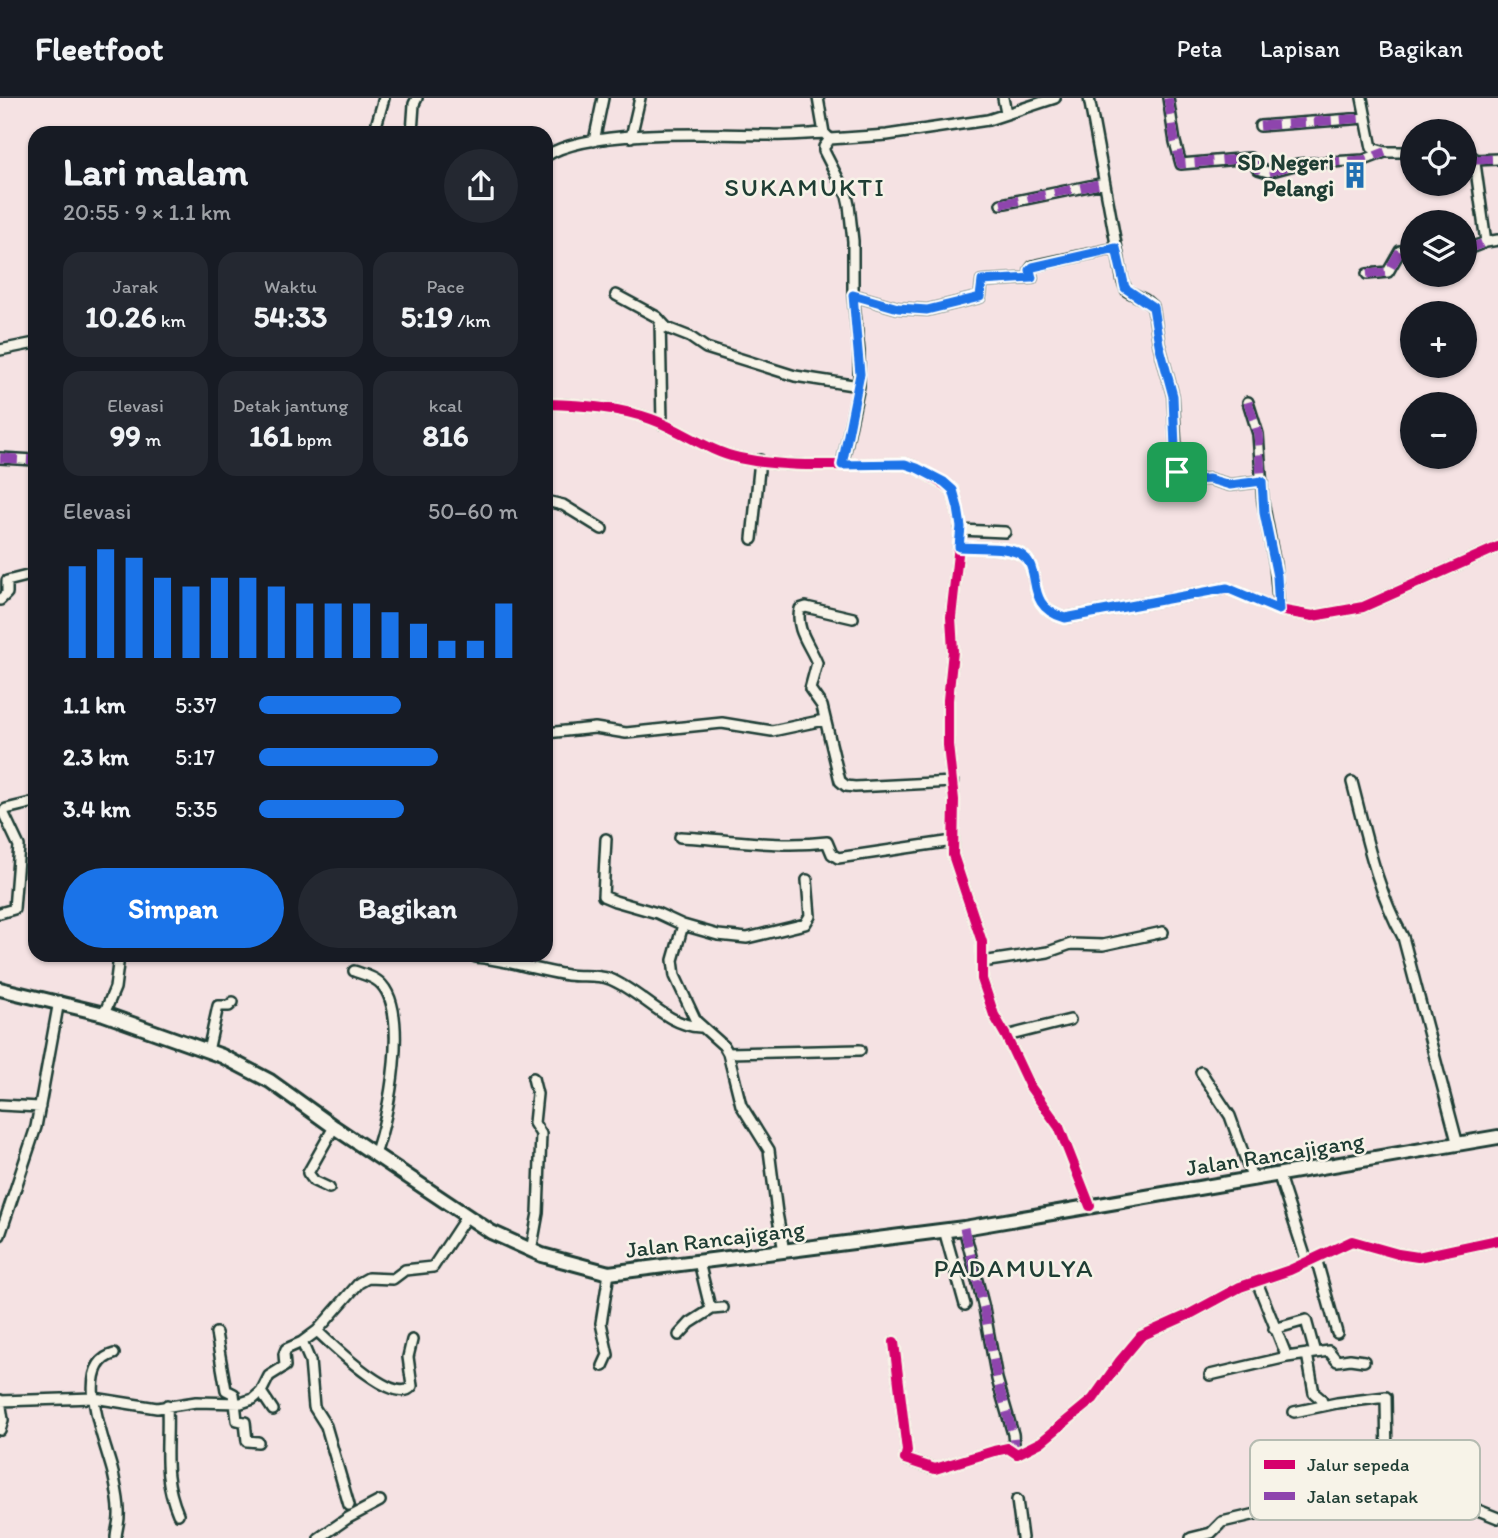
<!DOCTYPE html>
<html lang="id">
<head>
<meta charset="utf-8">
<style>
	body { margin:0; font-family:Itim,sans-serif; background:#242831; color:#f1f3f6; height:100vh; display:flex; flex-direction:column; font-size:26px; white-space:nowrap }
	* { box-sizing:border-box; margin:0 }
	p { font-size:23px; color:#9ea1a6 }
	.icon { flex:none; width:38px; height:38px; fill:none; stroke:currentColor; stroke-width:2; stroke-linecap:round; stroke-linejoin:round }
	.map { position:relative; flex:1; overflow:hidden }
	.panel { position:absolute; left:28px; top:28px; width:525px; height:836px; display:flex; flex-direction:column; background:#171b24; border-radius:21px; box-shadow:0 2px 5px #0004 }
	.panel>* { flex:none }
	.buttons { position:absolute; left:1400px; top:21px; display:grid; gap:14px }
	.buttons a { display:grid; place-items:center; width:77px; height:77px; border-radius:50%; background:#171b24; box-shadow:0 2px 5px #0004; font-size:35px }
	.pin { position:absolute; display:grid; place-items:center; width:60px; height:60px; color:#fff; margin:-30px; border-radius:14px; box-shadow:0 4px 10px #0006 }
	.round { display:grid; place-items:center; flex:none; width:74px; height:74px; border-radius:37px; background:#242831 }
	.head { display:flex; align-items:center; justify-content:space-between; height:119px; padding:0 35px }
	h1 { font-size:38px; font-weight:800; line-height:52px }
	.stats { display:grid; grid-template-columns:repeat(3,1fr); gap:10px; height:119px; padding:7px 35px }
	.stats div { display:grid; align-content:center; border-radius:18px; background:#242831; text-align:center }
	.stats b { font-size:30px; font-weight:800 }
	.stats small { font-size:19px; font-weight:400 }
	.stats p { font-size:19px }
	.chart { height:196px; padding:14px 35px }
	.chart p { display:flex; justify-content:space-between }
	.chart svg { width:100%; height:126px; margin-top:7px; stroke:#1a73e8; stroke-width:6 }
	.cta { display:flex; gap:14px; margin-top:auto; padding:14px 35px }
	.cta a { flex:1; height:80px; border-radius:42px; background:#1a73e8; color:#fff; font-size:28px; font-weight:800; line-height:80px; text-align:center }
	.cta a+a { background:#242831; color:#f1f3f6 }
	ul { padding:0 35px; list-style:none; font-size:23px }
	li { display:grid; grid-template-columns:112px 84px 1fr; align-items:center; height:52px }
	li i { height:18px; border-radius:9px; background:#1a73e8 }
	header { display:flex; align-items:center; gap:42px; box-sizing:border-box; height:98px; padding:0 35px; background:#171b24; border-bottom:2px solid #363941 }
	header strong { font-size:33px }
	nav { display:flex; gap:38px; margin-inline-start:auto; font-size:24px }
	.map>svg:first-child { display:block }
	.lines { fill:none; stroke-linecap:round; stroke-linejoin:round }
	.street-casing { stroke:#1f3d34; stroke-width:14 }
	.secondary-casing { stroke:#1f3d34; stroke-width:18 }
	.street { stroke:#f7f3e8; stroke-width:9 }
	.secondary { stroke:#f7f3e8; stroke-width:12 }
	.quiet { stroke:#8e44ad; stroke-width:9; stroke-dasharray:18 9; stroke-linecap:butt }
	.cycleway-casing { stroke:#f7f3e8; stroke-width:15 }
	.cycleway { stroke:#d6006c; stroke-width:10 }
	.route-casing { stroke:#fff; stroke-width:14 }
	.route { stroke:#1a73e8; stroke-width:9 }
	.labels { text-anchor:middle; stroke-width:5; stroke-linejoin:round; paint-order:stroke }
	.poi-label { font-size:23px; font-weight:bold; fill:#1f3d34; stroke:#f7f3e8; text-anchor:end }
	.street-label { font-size:23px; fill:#1f3d34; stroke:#f7f3e8 }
	.quarter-label { font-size:26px; letter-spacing:2px; fill:#1f3d34; stroke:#f7f3e8 }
	.key { fill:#f7f3e8; stroke:#b6bcb2; stroke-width:2 }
	.key-label { font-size:19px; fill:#1f3d34 }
</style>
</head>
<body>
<header>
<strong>Fleetfoot</strong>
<nav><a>Peta</a><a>Lapisan</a><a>Bagikan</a></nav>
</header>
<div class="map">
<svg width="1498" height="1440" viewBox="0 0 1498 1440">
	<rect width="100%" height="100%" fill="#f5e2e3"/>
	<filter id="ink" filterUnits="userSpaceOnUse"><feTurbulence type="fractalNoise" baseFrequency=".0143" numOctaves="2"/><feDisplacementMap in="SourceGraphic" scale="14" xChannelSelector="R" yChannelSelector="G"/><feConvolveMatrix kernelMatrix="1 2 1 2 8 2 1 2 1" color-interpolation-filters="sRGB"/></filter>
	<g filter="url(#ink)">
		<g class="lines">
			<defs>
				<path id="street" d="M818,0L824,35L830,41L824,49V53L847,98L849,107L853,143V197L859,253V288L842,367
					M1003,0L1006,15
					M1089,0L1123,184L1127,193L1145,202L1153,209L1159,246L1173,298L1177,369L1183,382L1209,381L1230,387L1262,383
					M1168,0L1175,44L1181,66L1250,60L1258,71L1268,74L1298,66L1364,62L1385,54
					M1362,0L1372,50L1385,54H1412
					M1260,28L1365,20
					M374,35L384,0
					M412,35L414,6L417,0
					M631,39L640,0
					M830,41L887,37L988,22L1055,0
					M594,43L603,0
					M1465,56L1473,59L1475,65L1486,144L1498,142
					M546,58C587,30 718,36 770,37C788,38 806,36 824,35
					M1474,62L1498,61
					M1001,106L1104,85
					M1465,152L1486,144
					M1367,176L1388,174L1400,153L1412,152
					M616,197L657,219L667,230L690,239L706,250L795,278L859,288
					M853,197L898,210L927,212L980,199L982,183L1032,180L1030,172L1033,168L1116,150
					M660,222L662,326
					M0,252L35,245
					M1248,304L1258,336L1263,404L1275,467L1279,512
					M546,306C581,307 618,309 651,321C682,332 707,353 739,360C794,372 850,365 905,366L917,370L953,392L961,429L951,519L953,553L948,602V647L954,702L953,757L982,844V881L994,917L1006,938L1029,987L1059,1029L1090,1108
					M0,360L35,362
					M546,403L563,407L602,431
					M960,432L1005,434
					M752,441L760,362
					M959,449C975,450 1007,448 1020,456C1045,469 1021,508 1065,520L1227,490L1279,512L1313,518L1363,509L1498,449
					M0,502L7,495V483L35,476
					M853,520L806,509L800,511C795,532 810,547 817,565L810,591L822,608L840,683L846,688L855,689L953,684
					M546,635L595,630L626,635L722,625L772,633L824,622
					M1352,684C1366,737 1376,790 1403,839L1458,1047
					M680,739C730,741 776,750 827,744L832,756L838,760L953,743
					M606,741L603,798L615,803L657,815L683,827
					M0,815L14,811L19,748L3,714L6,711L35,704
					M476,859C507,862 536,872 567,877C582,879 595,876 610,881C642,894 665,927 700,929
					M982,864L1048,854L1071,846L1103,847L1163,834
					M354,873C362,876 372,878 379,884C411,911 388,1021 375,1056
					M104,916L115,890L119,858
					M1006,938L1070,922
					M208,953L218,908H229L233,904
					M728,955L860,952
					M1201,974L1230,1018L1253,1082
					M0,1007L40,1009
					M1279,1078L1307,1164
					M329,1090L314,1083L308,1075L334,1029
					M964,1130L984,1210L997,1281L1013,1336L1015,1355
					M944,1132L965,1207
					M0,1137L36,1029L59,903
					M531,1153L538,1115L541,1036L534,1025L537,996L533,980
					M784,1153L777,1115L769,1052L741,1007L728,955L724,948L696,923L675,878L673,862L683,827L718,837L747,840L805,826L810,818L807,782
					M1316,1160L1337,1235
					M699,1164L709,1205L712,1211L723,1210
					M1257,1184L1287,1259L1329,1253L1337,1263L1350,1261L1364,1263
					M1274,1231L1306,1222L1315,1255
					M317,1233C331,1246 396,1310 412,1288L408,1259L412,1242
					M216,1235L226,1292L234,1296L237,1322L245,1324L247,1343L258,1344
					M679,1237L690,1225L712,1211
					M302,1244L310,1263L314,1309L326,1328L349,1407
					M894,1244L907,1353L905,1361L935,1371L994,1353L1008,1350L1017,1356L1041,1344L1093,1301L1120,1263L1141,1238L1190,1216L1240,1189L1290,1172L1352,1143L1398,1156L1418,1159L1498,1142
					M114,1256C71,1267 107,1349 113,1375C116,1389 120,1405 119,1418C119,1426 116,1433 116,1440
					M1307,1256L1314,1295L1321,1301L1323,1307
					M603,1268L608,1257L601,1225L609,1175
					M1210,1277L1287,1259
					M261,1294L269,1278L285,1268L284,1256L286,1251L302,1244L317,1233L359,1185L368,1180L393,1181L405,1172L433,1169L466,1119
					M0,1302L3,1322L0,1332
					M0,1303L94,1300L157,1310L196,1304L241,1305L253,1301L261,1294L273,1312
					M167,1307C169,1349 161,1375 178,1416
					M1294,1314L1337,1305L1386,1299L1387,1366L1391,1409
					M1017,1402L1022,1440
					M319,1440L348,1420L380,1403
					M1191,1440L1211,1435L1222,1424L1265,1414L1308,1408L1354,1410L1374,1413L1424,1404L1468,1408L1498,1420"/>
				<path id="secondary" d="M0,891L104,916L222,958L270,983L334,1029L491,1134L542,1157L609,1175L964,1130L1498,1039"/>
			</defs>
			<!-- street casing -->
			<use href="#street" class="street-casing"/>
			<!-- secondary casing -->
			<use href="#secondary" class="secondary-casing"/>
			<!-- street -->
			<use href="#street" class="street"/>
			<!-- secondary -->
			<use href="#secondary" class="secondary"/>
			<!-- quiet -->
			<path class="quiet" d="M1168,0L1175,44L1181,66L1250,60L1258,71L1268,74L1298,66L1364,62L1385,54
				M1260,28L1365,20
				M1474,62L1498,61
				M1001,106L1104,85
				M1465,152L1486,144
				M1367,176L1388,174L1400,153L1412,152
				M853,197L898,210L927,212L980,199L982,183L1032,180L1030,172L1033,168L1116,150
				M1248,304L1258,336L1263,404L1275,467L1279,512
				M0,360L35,362
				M964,1130L984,1210L997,1281L1013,1336L1015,1355"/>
			<defs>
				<path id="cycleway" d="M546,306C581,307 618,309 651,321C682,332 707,353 739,360C794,372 850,365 905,366L917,370L953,392L961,429L951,519L953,553L948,602V647L954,702L953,757L982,844V881L994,917L1006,938L1029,987L1059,1029L1090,1108
					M959,449C975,450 1007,448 1020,456C1045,469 1021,508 1065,520L1227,490L1279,512L1313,518L1363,509L1498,449
					M894,1244L907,1353L905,1361L935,1371L994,1353L1008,1350L1017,1356L1041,1344L1093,1301L1120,1263L1141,1238L1190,1216L1240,1189L1290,1172L1352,1143L1398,1156L1418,1159L1498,1142"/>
			</defs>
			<!-- cycleway casing -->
			<use href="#cycleway" class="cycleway-casing"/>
			<!-- cycleway -->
			<use href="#cycleway" class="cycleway"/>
		</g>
	</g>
	<g class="lines" filter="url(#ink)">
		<defs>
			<path id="route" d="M1116,150L1125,190L1153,209L1159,246L1173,298L1175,350L1180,380L1183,383L1209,381L1230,387L1262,383L1264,415L1277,478L1279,512L1227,490L1065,520C1021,508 1045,469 1020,456C1007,448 975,450 959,449L961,429L958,410L953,392L944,384L917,370L905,366L842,367L860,276L853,197L898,210L927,212L980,199L982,183L1032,180L1030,172L1033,169Z"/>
		</defs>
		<!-- route casing -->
		<use href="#route" class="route-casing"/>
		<!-- route -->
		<use href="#route" class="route"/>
	</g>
	<!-- icons -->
	<defs>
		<symbol id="building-bare" viewBox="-9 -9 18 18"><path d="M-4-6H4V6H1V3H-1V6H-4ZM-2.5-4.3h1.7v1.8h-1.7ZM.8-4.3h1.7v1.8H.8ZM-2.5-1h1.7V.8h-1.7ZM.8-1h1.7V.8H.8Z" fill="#1f6fb2" stroke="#f7f3e8" stroke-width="2.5" paint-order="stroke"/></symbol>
	</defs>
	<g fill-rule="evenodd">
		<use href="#building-bare" x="1336" y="58" width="38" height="38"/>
	</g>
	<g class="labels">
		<!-- poi labels -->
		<g class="poi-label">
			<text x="1334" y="72">SD Negeri<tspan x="1334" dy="26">Pelangi</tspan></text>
		</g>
		<!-- street labels -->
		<g class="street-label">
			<text transform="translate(1275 1056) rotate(-9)" y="8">Jalan Rancajigang</text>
			<text transform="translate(715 1141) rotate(-7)" y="8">Jalan Rancajigang</text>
		</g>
		<!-- quarter labels -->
		<g class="quarter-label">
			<text x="805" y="98">SUKAMUKTI</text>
			<text x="1014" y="1179">PADAMULYA</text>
		</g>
	</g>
	<!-- legend -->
	<rect x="1250" y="1342" width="230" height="80" rx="10" class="key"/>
	<rect x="1264" y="1362" width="31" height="9" fill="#d6006c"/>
	<rect x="1264" y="1394" width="31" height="8" fill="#8e44ad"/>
	<g class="key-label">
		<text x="1307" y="1373">Jalur sepeda</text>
		<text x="1307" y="1405">Jalan setapak</text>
	</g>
</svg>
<div class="buttons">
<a><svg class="icon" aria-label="locate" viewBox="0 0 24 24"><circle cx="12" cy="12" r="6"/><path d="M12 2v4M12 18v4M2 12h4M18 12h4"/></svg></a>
<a><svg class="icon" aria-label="layers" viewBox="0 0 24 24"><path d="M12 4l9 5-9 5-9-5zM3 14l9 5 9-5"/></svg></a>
<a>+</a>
<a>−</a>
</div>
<div class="pin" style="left:1177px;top:374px;background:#1e9e55"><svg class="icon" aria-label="arrive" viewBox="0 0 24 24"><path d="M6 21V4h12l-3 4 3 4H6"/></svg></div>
<section class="panel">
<div class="head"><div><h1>Lari malam</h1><p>20:55 · 9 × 1.1 km</p></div><a class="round"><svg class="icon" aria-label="share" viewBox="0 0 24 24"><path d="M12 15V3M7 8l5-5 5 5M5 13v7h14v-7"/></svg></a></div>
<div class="stats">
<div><p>Jarak</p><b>10.26<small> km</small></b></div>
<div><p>Waktu</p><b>54:33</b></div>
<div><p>Pace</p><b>5:19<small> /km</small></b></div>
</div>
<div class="stats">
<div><p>Elevasi</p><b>99<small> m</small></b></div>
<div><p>Detak jantung</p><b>161<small> bpm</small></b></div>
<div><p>kcal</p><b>816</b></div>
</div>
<div class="chart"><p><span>Elevasi</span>50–60 m</p>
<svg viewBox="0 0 160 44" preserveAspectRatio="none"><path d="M5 44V12M15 44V6M25 44V9M35 44V16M45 44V19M55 44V16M65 44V16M75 44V19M85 44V25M95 44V25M105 44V25M115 44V28M125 44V32M135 44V38M145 44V38M155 44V25"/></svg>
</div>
<ul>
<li><b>1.1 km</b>5:37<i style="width:55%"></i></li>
<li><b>2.3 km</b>5:17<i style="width:69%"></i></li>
<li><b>3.4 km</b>5:35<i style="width:56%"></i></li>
</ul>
<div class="cta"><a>Simpan</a><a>Bagikan</a></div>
</section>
</div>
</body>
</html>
